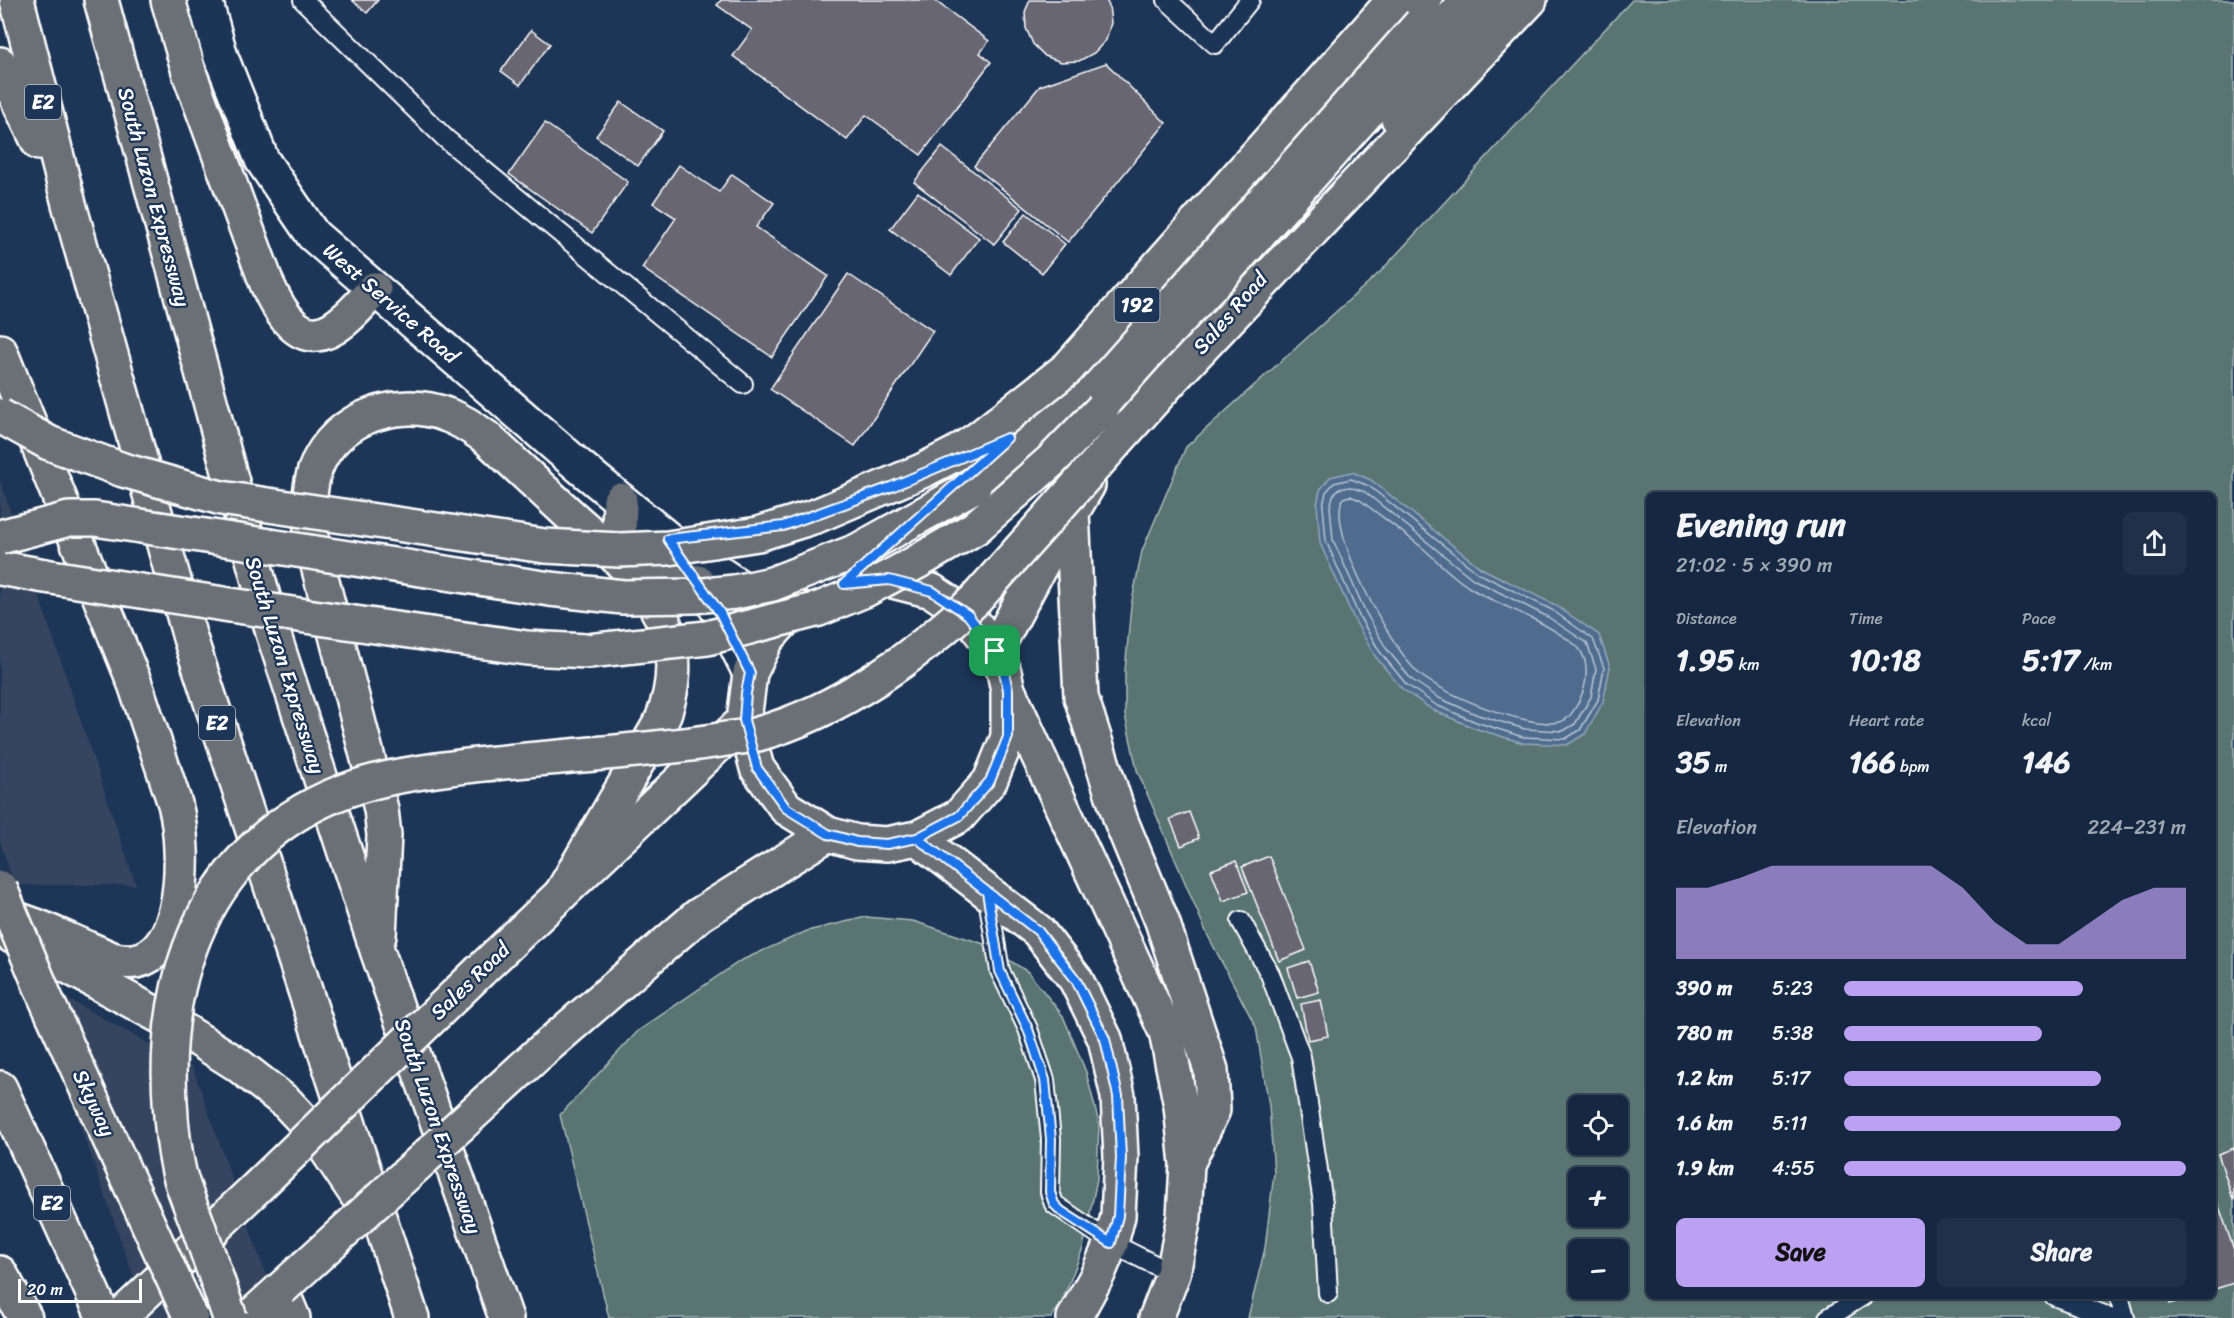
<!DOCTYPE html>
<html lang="en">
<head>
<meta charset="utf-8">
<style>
	body { margin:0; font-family:Sriracha,sans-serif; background:#1f3048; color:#f1f3f6; height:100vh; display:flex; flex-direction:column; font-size:22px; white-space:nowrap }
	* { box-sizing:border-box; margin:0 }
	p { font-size:20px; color:#9ea6b1 }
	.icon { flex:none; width:33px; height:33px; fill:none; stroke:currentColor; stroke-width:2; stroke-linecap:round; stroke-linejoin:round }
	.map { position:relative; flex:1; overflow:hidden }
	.panel { position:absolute; left:1646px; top:492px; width:570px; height:807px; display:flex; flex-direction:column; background:#162841; border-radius:9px; box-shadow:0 2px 4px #0004,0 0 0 2px #35445a }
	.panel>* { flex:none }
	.fabs { position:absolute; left:1568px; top:1095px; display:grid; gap:12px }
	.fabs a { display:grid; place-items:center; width:60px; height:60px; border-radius:9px; background:#162841; box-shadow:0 2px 4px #0004,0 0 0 2px #35445a; font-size:30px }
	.scale { position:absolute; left:18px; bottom:15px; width:124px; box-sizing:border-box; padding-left:6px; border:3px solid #fff; border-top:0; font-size:16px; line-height:21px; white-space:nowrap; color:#fff; -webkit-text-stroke:4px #1d3557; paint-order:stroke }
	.pin { position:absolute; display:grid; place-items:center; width:51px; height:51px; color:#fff; margin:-26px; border-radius:12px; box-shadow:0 3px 9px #0006 }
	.round { display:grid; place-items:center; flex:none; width:63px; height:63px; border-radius:9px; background:#1f3048 }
	.summary { display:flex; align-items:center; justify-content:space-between; height:102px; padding:0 30px }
	h1 { font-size:33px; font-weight:700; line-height:45px }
	.metrics { display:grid; grid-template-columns:repeat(3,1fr); gap:9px; height:102px; padding:6px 30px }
	.metrics div { display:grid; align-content:center }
	.metrics b { font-size:30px; font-weight:700 }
	.metrics small { font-size:16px; font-weight:400 }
	.metrics p { font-size:16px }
	.chart { height:168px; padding:12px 30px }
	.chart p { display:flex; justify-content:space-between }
	.chart svg { width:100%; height:108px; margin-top:6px; fill:#bca0f2; opacity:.7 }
	.action { display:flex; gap:12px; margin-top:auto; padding:12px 30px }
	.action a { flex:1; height:69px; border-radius:9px; background:#bca0f2; color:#111; font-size:24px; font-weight:700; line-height:69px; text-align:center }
	.action a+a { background:#1f3048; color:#f1f3f6 }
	ul { padding:0 30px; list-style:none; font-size:20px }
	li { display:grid; grid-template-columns:96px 72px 1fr; align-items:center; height:45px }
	li i { height:15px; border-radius:8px; background:#bca0f2 }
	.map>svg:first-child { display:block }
	.built { fill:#34445f }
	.green { fill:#587572; stroke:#acbab8; stroke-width:1.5; fill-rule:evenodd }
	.water { fill:#4f6c8f; stroke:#95a7bc; stroke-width:1.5 }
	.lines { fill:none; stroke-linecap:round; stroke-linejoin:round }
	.shore { stroke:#b9c4d2; stroke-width:1.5 }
	.building { fill:#686672; stroke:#fff; stroke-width:1.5 }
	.lane-casing { stroke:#fff; stroke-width:22 }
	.secondary-casing { stroke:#fff; stroke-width:38 }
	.primary-casing { stroke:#fff; stroke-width:38 }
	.highway-casing { stroke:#fff; stroke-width:38 }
	.lane { stroke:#1d3557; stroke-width:18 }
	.secondary { stroke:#1d3557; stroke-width:33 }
	.primary { stroke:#6b6f75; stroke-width:33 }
	.highway { stroke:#6b6f75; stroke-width:33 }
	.primary-bridge-casing { stroke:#fff; stroke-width:38; stroke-linecap:butt }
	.highway-bridge-casing { stroke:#fff; stroke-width:38; stroke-linecap:butt }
	.primary-bridge { stroke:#6b6f75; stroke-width:33 }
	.highway-bridge { stroke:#6b6f75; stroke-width:33 }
	.route-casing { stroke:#fff; stroke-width:12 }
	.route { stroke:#1a73e8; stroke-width:8 }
	.labels { text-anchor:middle; stroke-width:4.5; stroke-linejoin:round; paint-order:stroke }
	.shield { fill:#1d3557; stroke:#bbc2cd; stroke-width:1.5 }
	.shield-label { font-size:20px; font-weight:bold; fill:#fff }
	.street-label { font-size:21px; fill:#fff; stroke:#1d3557 }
</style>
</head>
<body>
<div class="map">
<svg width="2234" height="1318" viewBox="0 0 2234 1318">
	<rect width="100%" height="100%" fill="#1d3557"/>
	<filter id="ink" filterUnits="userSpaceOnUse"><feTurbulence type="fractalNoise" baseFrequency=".0167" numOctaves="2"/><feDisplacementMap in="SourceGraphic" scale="12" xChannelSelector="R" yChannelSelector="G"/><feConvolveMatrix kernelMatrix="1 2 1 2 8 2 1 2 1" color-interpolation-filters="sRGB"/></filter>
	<g filter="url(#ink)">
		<!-- built -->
		<path class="built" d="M0,480L136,885H14L0,841Z
			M28,977L193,1068L281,1318H148Z"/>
		<!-- green -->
		<path class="green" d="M1632,0H2234V1318H1248L1265,1248L1274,1173L1269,1106L1256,1027L1207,934L1137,770L1125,715V671L1131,606L1142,551L1186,447L1380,272ZM1648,495H2212V1296H1648ZM1578,1106H1617V1144H1578ZM1578,1178H1617V1216H1578ZM1578,1250H1617V1288H1578Z
			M866,917L913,921L984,944L1028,972L1063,1016L1086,1072L1099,1123L1097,1179L1083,1248L1061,1304L1051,1318H609L560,1115L638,1031L740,961L807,931Z"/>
		<!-- water -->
		<path class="water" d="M1352,472L1371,480L1481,568L1555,605L1599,635L1610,667L1603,702L1585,734L1567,745L1523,743L1474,728L1433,710L1402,689L1375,656L1354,619L1320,543L1317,505L1320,490L1330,477Z"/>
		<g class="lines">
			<!-- shore -->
			<path class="shore" d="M1351,479L1369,486L1478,573L1552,610L1593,639L1604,668L1598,700L1580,730L1565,739L1523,737L1476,722L1436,705L1406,684L1380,652L1359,616L1326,541L1323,506L1326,492L1334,483Z
				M1350,487L1365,492L1473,579L1548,617L1587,643L1596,669L1591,697L1575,724L1563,731L1525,729L1478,715L1439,698L1411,679L1386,648L1366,613L1333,540L1330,506L1333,496L1338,489Z
				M1350,496L1360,500C1382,517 1404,533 1425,550C1439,563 1454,578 1470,588C1489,600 1511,608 1531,618C1542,623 1575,642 1580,650C1589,663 1587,681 1582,694C1579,703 1570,720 1560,722C1528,729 1441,694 1417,672C1392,647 1325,531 1343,498Z"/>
		</g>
		<!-- building -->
		<path class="building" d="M352,0H378L367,13Z
			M721,0H934L989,41L980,53L991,62L921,155L866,115L847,140L733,56L752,30L717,5Z
			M1030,0H1106L1109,6L1111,23L1106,40L1094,53L1079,61L1061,62L1045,56L1033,44L1026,28L1025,12Z
			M531,30L550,44L520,85L501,71Z
			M1106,63L1166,123L1068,242L974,166L1040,86Z
			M621,102L663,131L638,166L596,136Z
			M545,123L628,182L592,233L509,174Z
			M942,147L1022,209L994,244L914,182Z
			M679,165L719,192L732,174L774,203L756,227L828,276L772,357L642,268L676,218L653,203Z
			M918,192L979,238L951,275L890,229Z
			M1026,213L1065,244L1042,273L1003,242Z
			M848,274L933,331L855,446L770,389Z
			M1189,812L1199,838L1181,846L1170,819Z
			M1269,856L1306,950L1279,961L1242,867Z
			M1236,861L1248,892L1223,901L1211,870Z
			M1309,961L1319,992L1297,998L1288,968Z
			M1321,1000L1328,1036L1308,1040L1301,1004Z
			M2234,1148V1199H2233L2218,1154Z
			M2212,1186L2234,1250V1283L2212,1290Z
			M2167,1296H2195L2170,1304Z"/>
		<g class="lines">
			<defs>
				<path id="lane" d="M303,0L446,139L743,384
					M1167,0L1215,44L1250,0
					M987,892L1000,971L1028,1029L1045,1080L1051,1139L1050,1192L1054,1204L1111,1243L1173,1274
					M1241,921L1270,974L1301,1057L1323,1203L1328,1293
					M2054,1296L2112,1318
					M2119,1296L2125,1318
					M1828,1318L1863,1296"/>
				<path id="secondary" d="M205,0L221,57L262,160L313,235L579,466L668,539L743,589L791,610
					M693,574L720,613L750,673"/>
				<path id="primary" d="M1398,118L1502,0
					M957,483L1048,401
					M1072,512L1081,697L1121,821L1162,921L1211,1070L1213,1110L1187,1164
					M866,582L889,580L932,591L968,615L995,651L1004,672L1008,690L1166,1032L1181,1106L1187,1164L1184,1217L1173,1274L1156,1318
					M796,607L767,639L750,673L744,720L757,768L786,808L828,834L857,842L887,844L917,838L959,816L990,781L1008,737V690
					M995,651L1038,570L1088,485
					M917,838L1038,931L1076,980L1105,1039L1118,1096L1121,1157L1118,1216L1111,1243L1098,1274L1074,1318
					M480,971L737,727
					M537,1055L699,915L828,834
					M119,1318L251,1193
					M249,1318L281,1289"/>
				<path id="highway" d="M17,0L69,204L190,638L412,1318
					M101,0L273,633L378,953L506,1318
					M168,0L190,75L267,284C300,358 330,342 374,289
					M0,64L39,143
					M1309,234L1530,0
					M0,351L135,684L175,804C187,849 189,981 112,959L39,927L0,913
					M1102,409L1468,0
					M974,486L1032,442L1094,381L1425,0
					M618,559L620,500
					M0,568L45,576
					M632,575L698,582
					M12,936L174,1024L237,1064L287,1103L302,1119L320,1140L363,1204
					M379,936L384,835L381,809L315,554C310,530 307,506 312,481C324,422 394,394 447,415C462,420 474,429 487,438C515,464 543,490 571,516C607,548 651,583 667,631C677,660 673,692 662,720L561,894
					M0,1088L104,1318
					M0,1273L25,1318
					M281,1289L293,1318"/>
			</defs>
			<!-- lane casing -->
			<use href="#lane" class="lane-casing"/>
			<!-- secondary casing -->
			<use href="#secondary" class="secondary-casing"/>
			<!-- primary casing -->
			<use href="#primary" class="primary-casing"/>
			<!-- highway casing -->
			<use href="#highway" class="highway-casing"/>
			<!-- lane -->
			<use href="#lane" class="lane"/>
			<!-- secondary -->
			<use href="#secondary" class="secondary"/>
			<!-- primary -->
			<use href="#primary" class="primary"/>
			<!-- highway -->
			<use href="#highway" class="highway"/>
			<defs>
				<path id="primary-bridge" d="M251,1193L480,971
					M281,1289L537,1055"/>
				<path id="highway-bridge" d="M0,416L49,443L123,470L221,498L545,546L619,550L668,548L758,534L816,516L924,470L955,454L979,438L1068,368L1394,0
					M0,537L69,519H95L550,589L623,597L694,596L735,592L772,584L857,551L974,486
					M45,576L230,605L527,648L588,651L707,638L819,609L865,590L917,562L975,528L1051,461L1102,409
					M0,888L45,997L191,1318
					M230,1318C219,1285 208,1253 196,1220C190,1204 183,1188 179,1172C174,1149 171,1124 170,1101C160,943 233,807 399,776C477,762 557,758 636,750C667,747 696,744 726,739C737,737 748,737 758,734C837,712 918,656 976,599L1173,378L1309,234"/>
			</defs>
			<!-- primary-bridge casing -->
			<use href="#primary-bridge" class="primary-bridge-casing"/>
			<!-- highway-bridge casing -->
			<use href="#highway-bridge" class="highway-bridge-casing"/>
			<!-- primary-bridge -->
			<use href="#primary-bridge" class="primary-bridge"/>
			<!-- highway-bridge -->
			<use href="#highway-bridge" class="highway-bridge"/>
		</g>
	</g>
	<g class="lines" filter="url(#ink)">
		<defs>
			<path id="route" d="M995,651L968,615L932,591L889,580L844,584L1007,438L891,487L783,526L668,539L720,613L750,673L746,693L744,720L757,768L786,808L828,834L857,842L887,844L917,838L1038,931L1076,980L1105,1039L1118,1096L1121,1157L1118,1216L1111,1243L1061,1211L1054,1204L1050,1192L1051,1139L1045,1080L1028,1029L1000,971L987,892L917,838L959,816L990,781L1008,737V690L1004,672L995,651"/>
		</defs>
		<!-- route casing -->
		<use href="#route" class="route-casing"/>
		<!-- route -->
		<use href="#route" class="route"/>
	</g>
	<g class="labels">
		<!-- shield labels -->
		<g class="shield">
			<rect x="25" y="85" width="36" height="34" rx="4.5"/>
			<rect x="1114.5" y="288" width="45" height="34" rx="4.5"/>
			<rect x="199" y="706" width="36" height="34" rx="4.5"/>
			<rect x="34" y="1186" width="36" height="34" rx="4.5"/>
		</g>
		<g class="shield-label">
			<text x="43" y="109">E2</text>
			<text x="1137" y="312">192</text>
			<text x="217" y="730">E2</text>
			<text x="52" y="1210">E2</text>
		</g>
		<!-- street labels -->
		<g class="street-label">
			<text transform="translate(154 197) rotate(75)" y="7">South Luzon Expressway</text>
			<text transform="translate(391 303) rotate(41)" y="7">West Service Road</text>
			<text transform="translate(1230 313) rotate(-49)" y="7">Sales Road</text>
			<text transform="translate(285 665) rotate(73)" y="7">South Luzon Expressway</text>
			<text transform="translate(470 981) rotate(-44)" y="7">Sales Road</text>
			<text transform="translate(94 1103) rotate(65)" y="7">Skyway</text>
			<text transform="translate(438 1126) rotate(71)" y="7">South Luzon Expressway</text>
		</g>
	</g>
</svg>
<div class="fabs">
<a><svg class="icon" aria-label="locate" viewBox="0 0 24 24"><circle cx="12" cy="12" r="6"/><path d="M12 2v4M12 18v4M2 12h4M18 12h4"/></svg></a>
<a>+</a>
<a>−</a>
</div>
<div class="scale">20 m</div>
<div class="pin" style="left:995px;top:651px;background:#1e9e55"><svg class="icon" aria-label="arrive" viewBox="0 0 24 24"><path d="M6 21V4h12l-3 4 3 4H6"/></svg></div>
<section class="panel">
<div class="summary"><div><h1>Evening run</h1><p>21:02 · 5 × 390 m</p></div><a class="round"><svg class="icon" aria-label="share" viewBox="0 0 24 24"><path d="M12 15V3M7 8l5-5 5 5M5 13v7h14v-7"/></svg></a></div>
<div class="metrics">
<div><p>Distance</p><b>1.95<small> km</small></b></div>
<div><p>Time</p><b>10:18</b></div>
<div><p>Pace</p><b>5:17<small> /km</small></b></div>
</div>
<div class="metrics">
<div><p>Elevation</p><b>35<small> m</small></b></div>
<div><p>Heart rate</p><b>166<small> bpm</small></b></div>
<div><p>kcal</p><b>146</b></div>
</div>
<div class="chart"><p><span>Elevation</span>224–231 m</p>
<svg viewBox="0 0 160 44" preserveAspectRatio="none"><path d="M0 44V15L10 15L20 11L30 6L40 6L50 6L60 6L70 6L80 6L90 15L100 29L110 38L120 38L130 29L140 20L150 15L160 15V44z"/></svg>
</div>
<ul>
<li><b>390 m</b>5:23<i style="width:70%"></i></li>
<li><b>780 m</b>5:38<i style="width:58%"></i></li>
<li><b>1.2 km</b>5:17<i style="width:75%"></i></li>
<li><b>1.6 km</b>5:11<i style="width:81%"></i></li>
<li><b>1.9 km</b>4:55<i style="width:100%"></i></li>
</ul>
<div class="action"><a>Save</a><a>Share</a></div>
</section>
</div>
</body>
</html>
